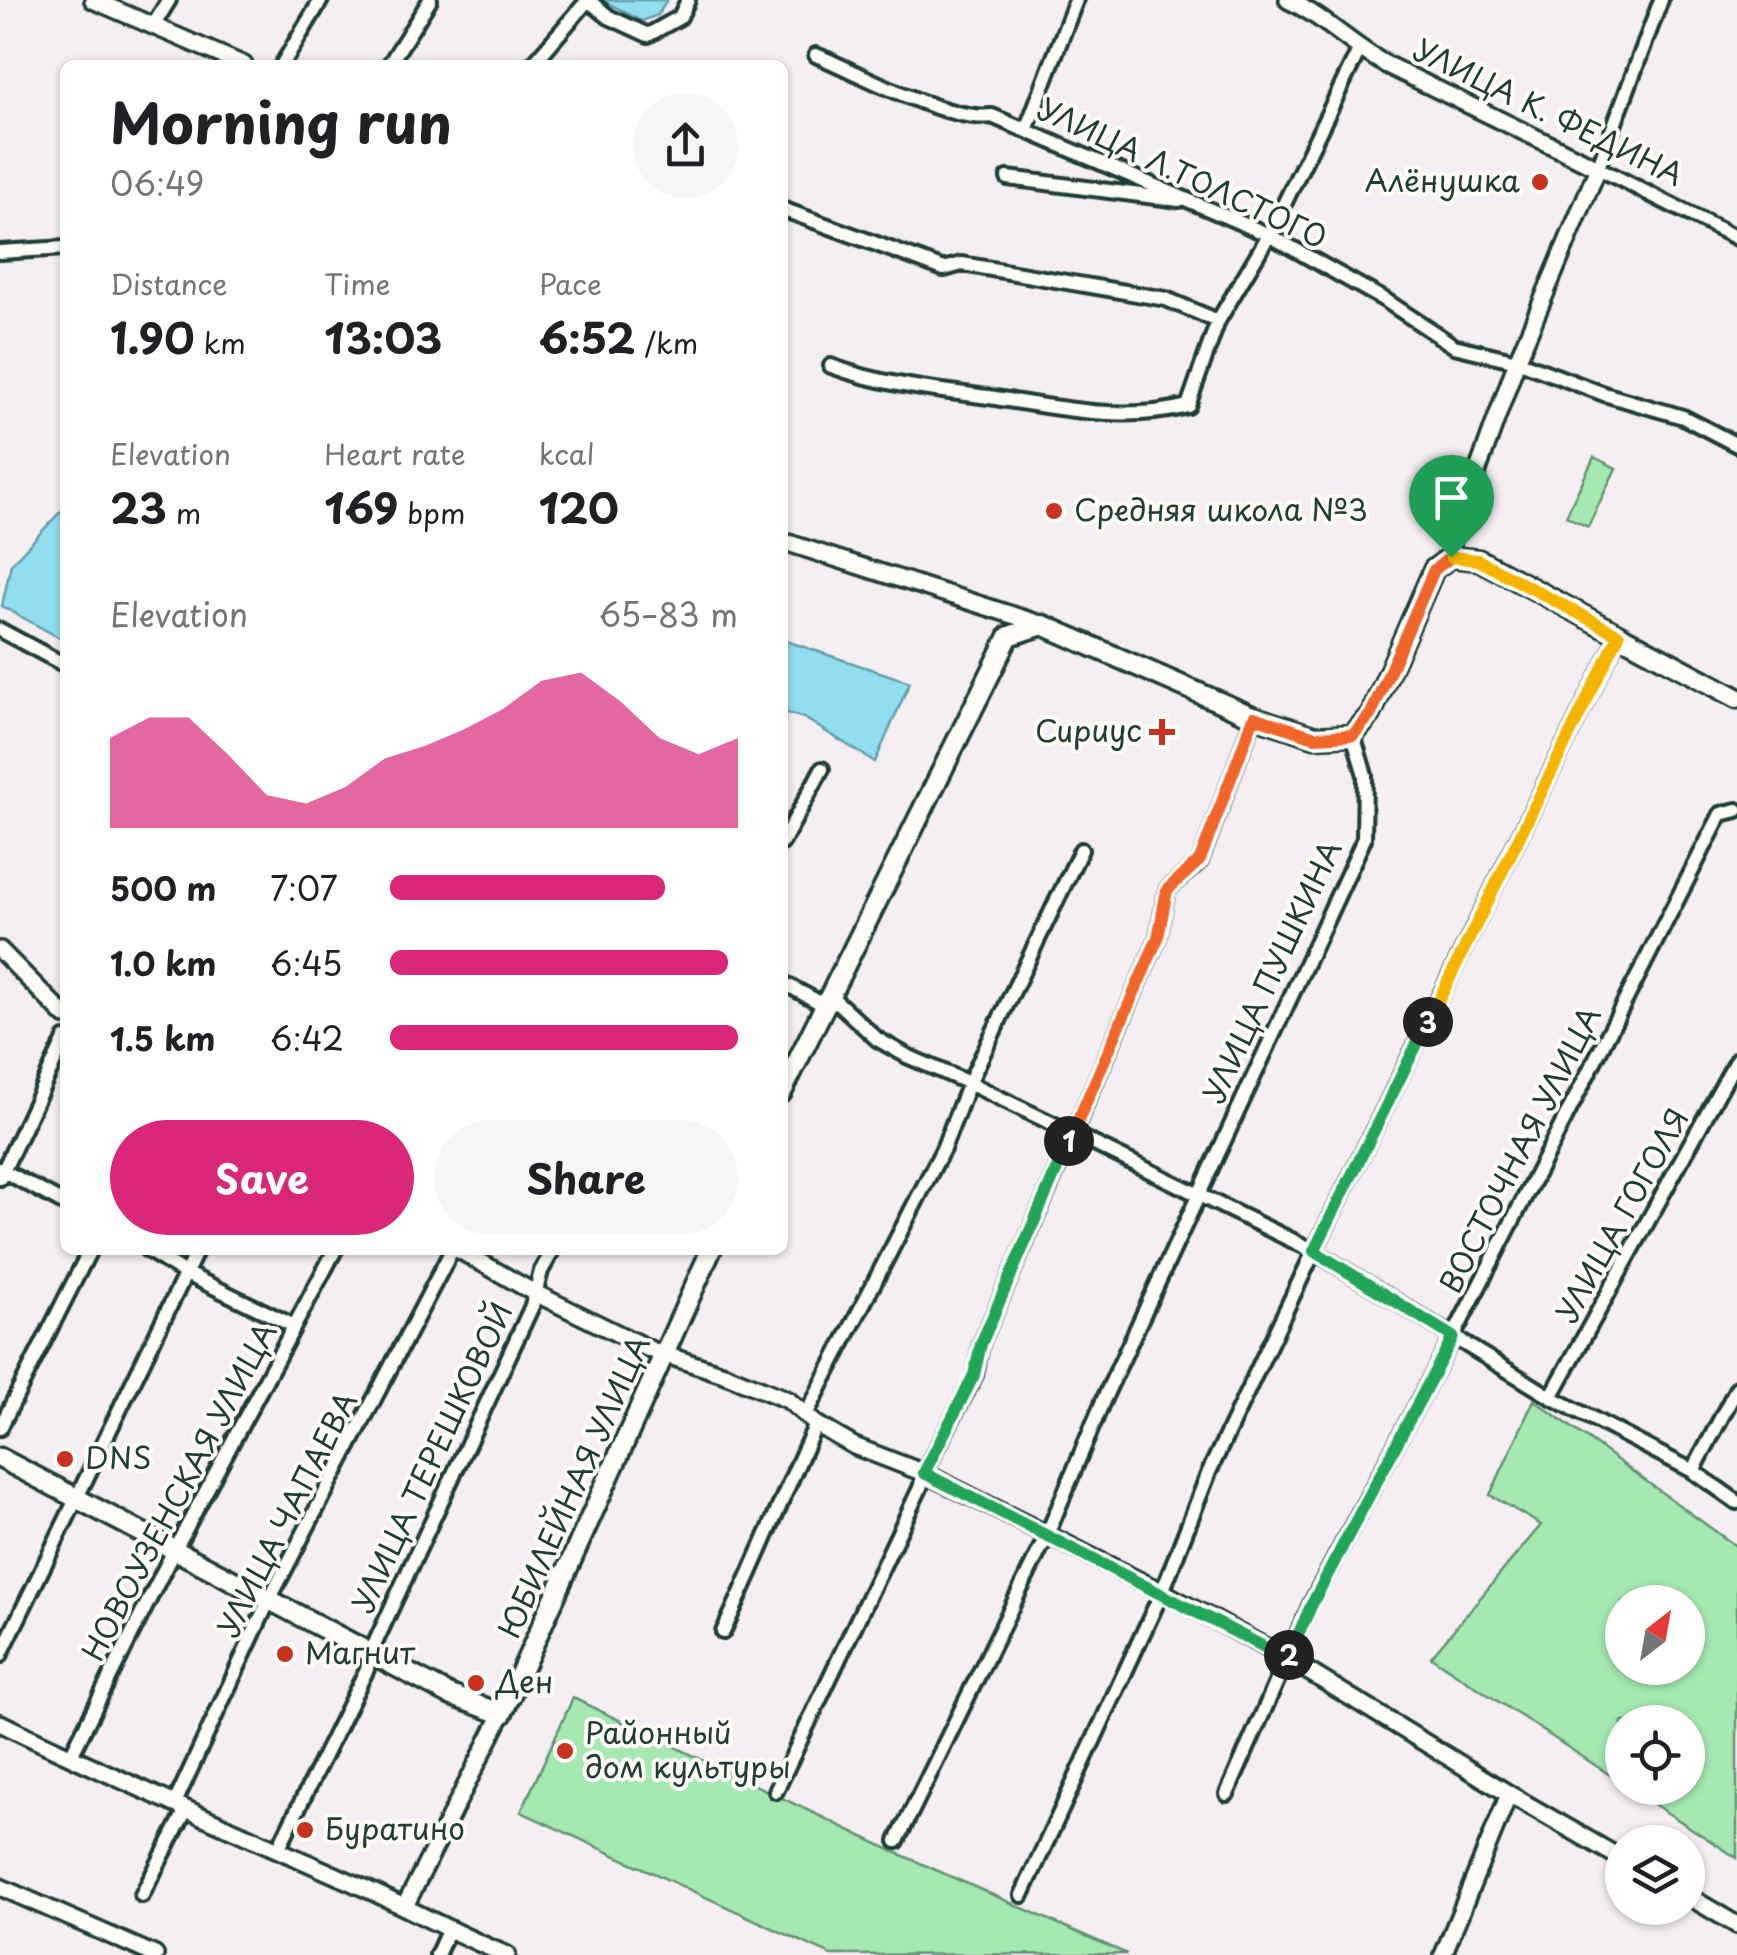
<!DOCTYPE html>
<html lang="en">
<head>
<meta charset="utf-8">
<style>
	body { margin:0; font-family:"Playpen Sans",sans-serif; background:#f6f6f6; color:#202124; height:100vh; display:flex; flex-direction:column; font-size:38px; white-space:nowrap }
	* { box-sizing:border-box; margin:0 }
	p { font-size:32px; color:#757577 }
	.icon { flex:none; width:55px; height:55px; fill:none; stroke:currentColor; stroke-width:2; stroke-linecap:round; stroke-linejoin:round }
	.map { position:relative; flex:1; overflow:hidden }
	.side { position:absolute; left:60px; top:60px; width:728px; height:1195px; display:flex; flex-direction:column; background:#fff; border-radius:15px; box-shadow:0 2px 8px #0004 }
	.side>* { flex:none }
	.needle { width:65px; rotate:31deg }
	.tools { position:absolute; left:1605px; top:1585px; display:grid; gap:20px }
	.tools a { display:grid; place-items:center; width:100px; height:100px; border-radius:50%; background:#fff; box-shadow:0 2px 8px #0004; font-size:50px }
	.pin { position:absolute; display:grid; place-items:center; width:85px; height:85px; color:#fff; margin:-102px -42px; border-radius:50% 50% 50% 0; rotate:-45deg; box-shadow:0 0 10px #0007 }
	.pin .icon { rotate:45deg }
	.km { position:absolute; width:50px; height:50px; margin:-25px; border-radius:50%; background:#222; color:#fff; font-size:28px; line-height:50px; text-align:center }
	.round { display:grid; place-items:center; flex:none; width:105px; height:105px; border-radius:52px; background:#f6f6f6 }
	.overview { display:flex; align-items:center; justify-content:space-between; height:170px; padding:0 50px }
	h1 { font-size:55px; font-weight:700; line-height:75px }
	.stats { display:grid; grid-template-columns:repeat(3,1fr); gap:15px; height:170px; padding:10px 50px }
	.stats div { display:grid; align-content:center }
	.stats b { font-size:42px; font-weight:700 }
	.stats small { font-size:28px; font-weight:400 }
	.stats p { font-size:28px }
	.chart { height:280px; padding:20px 50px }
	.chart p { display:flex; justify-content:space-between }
	.chart svg { width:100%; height:180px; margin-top:10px; fill:#db2777; opacity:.7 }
	.primary-button { display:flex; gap:20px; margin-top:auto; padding:20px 50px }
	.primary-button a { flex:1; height:115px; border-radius:60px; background:#db2777; color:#fff; font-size:40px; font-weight:700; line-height:115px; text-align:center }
	.primary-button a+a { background:#f6f6f6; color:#202124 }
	ul { padding:0 50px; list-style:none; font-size:32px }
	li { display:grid; grid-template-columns:160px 120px 1fr; align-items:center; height:75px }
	li i { height:25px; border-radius:12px; background:#db2777 }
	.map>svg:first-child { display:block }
	.green { fill:#a5e8b1; stroke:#629272; stroke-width:2.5; fill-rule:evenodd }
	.water { fill:#91def1; stroke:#639ea5; stroke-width:2.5 }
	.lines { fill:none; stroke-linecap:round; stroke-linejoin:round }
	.minor-casing { stroke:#1f3d34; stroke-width:20 }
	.tertiary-casing { stroke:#1f3d34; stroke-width:22 }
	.secondary-casing { stroke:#1f3d34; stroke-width:25 }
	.minor { stroke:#fdfcf7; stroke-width:12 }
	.tertiary { stroke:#fdfcf7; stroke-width:15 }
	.secondary { stroke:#fdfcf7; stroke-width:18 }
	.split-1-casing { stroke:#fff; stroke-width:20 }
	.split-2-casing { stroke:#fff; stroke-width:20 }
	.split-3-casing { stroke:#fff; stroke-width:20 }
	.split-4-casing { stroke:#fff; stroke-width:20 }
	.split-1 { stroke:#f0652b; stroke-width:12 }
	.split-2 { stroke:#22a559; stroke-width:12 }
	.split-3 { stroke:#22a559; stroke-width:12 }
	.split-4 { stroke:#f5b400; stroke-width:12 }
	.poi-dot { fill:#c8321e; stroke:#fdfcf7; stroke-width:4 }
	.labels { text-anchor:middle; stroke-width:8; stroke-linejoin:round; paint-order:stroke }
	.street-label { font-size:30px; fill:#1f3d34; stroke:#fdfcf7 }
	.poi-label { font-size:30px; fill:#1f3d34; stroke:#fdfcf7; text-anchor:start }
</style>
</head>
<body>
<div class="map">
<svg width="1737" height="1955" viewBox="0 0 1737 1955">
	<rect width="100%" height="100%" fill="#f5eef3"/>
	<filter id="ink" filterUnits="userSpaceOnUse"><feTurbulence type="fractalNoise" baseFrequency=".01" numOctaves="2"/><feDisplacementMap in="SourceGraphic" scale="20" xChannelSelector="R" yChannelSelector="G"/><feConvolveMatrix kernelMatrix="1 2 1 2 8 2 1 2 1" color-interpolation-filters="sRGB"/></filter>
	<g filter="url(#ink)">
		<!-- green -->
		<path class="green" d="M1594,457L1616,468L1588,527L1566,516Z
			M1534,1400L1737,1547V1858L1629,1788H1688V1722H1622V1783L1431,1657L1541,1525L1490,1495ZM1688,1602V1668H1622V1602Z
			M573,1698L895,1852L1127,1954L831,1955L521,1812Z"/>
		<!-- water -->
		<path class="water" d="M602,0H667L658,15L642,21Z
			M65,507V641L2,606L11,564Z
			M783,640L910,682L875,762L804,718L783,712Z"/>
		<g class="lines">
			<defs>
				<path id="minor" d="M1661,0L1598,168L1737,238
					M153,26L169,0
					M816,55C861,74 947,122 992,116L1269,235L1385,300L1454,346L1517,361L1604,394L1683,417L1737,445
					M282,65L321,0
					M389,65L430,0
					M532,65L588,0L609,17L648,35L680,17L688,0
					M1026,130L1076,0
					M1008,178L1179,200
					M782,209L944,269L962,264L1166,299L1218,321
					M0,252L65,248
					M831,366C882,385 935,390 989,397C1055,407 1122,423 1188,406L1218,321L1269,235L1359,50
					M0,630L65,665
					M782,843L822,769
					M782,982L824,1005L836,1001L877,1039L907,1056L969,1083L1314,1251L1551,1397L1693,1471L1737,1502
					M0,1169L65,1204
					M0,1178L65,1039
					M147,1250L185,1273L294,1326
					M1551,1397L1737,1059
					M806,1415L943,1149L969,1083L1081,850
					M0,1428L90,1250
					M1693,1471L1737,1388
					M723,1632C756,1563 784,1493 816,1424
					M0,1656L197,1250
					M70,1757L167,1564L335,1250
					M776,1791L920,1488L924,1473L975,1375L981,1344L1158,938L1167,890L1200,861L1254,717
					M1227,1794L1311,1604L1453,1337L1721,814L1737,810
					M174,1805L269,1600L452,1250
					M897,1841L1047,1535L1103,1401L1364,839L1365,775L1353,735
					M278,1849L367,1669L370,1654L532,1306L541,1271L553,1250
					M142,1895L186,1810
					M1022,1895L1162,1592L1209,1472L1314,1251L1619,635
					M437,1955L448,1931"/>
				<path id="tertiary" d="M93,0L244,65
					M1288,0C1324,17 1351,45 1385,64L1598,168L1517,361L1451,545V557
					M782,541L1043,625
					M0,950L65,1016
					M459,1250L533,1292L651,1350L724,1374L788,1400L816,1424L854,1446L924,1473L1162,1592L1288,1659L1509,1794L1622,1859
					M0,1723C119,1781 241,1833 362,1887C411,1909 457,1935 507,1955
					M0,1887L155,1955
					M1688,1896L1737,1925
					M405,1906L502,1714
					M1443,1955L1509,1794"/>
				<path id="secondary" d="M782,1092L1009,636L1043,625L1254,717L1315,737L1353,735L1371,714L1434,569L1451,557L1479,560L1737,698
					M0,1458L450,1695L502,1714L711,1250"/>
			</defs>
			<!-- minor casing -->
			<use href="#minor" class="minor-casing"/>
			<!-- tertiary casing -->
			<use href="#tertiary" class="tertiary-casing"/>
			<!-- secondary casing -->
			<use href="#secondary" class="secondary-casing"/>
			<!-- minor -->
			<use href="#minor" class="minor"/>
			<!-- tertiary -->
			<use href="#tertiary" class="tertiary"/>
			<!-- secondary -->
			<use href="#secondary" class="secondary"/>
		</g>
	</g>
	<g class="lines" filter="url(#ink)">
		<defs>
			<path id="split-1" d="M1069,1141L1158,938L1167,890L1200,860L1254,717L1315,737L1353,735L1371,714L1434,570L1451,557"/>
			<path id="split-2" d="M1069,1141L981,1344L974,1375L924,1473L1288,1659L1289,1655"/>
			<path id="split-3" d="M1289,1655L1312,1604L1453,1337L1314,1251L1428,1022"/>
			<path id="split-4" d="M1428,1022L1619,635L1478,560L1451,557"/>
		</defs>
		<!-- split-1 casing -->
		<use href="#split-1" class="split-1-casing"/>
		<!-- split-2 casing -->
		<use href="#split-2" class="split-2-casing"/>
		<!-- split-3 casing -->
		<use href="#split-3" class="split-3-casing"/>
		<!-- split-4 casing -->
		<use href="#split-4" class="split-4-casing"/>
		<!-- split-1 -->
		<use href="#split-1" class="split-1"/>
		<!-- split-2 -->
		<use href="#split-2" class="split-2"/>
		<!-- split-3 -->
		<use href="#split-3" class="split-3"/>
		<!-- split-4 -->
		<use href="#split-4" class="split-4"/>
	</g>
	<!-- markers -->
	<g class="poi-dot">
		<circle cx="1540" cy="182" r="10"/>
		<circle cx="1054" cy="511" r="10"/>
		<path d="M1157 717h10v10h10v10h-10v10h-10v-10h-10v-10h10z"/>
		<circle cx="65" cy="1459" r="10"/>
		<circle cx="285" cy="1654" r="10"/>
		<circle cx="476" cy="1683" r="10"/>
		<circle cx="565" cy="1751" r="10"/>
		<circle cx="305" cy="1830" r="10"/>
	</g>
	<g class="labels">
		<!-- street labels -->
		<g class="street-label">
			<text transform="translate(1548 113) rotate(26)" y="10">УЛИЦА К. ФЕДИНА</text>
			<text transform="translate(1182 174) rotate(25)" y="10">УЛИЦА Л.ТОЛСТОГО</text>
			<text transform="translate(1273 972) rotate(-65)" y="10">УЛИЦА ПУШКИНА</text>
			<text transform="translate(1521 1150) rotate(-63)" y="10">ВОСТОЧНАЯ УЛИЦА</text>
			<text transform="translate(1623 1216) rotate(-61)" y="10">УЛИЦА ГОГОЛЯ</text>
			<text transform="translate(433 1458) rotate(-65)" y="10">УЛИЦА ТЕРЕШКОВОЙ</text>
			<text transform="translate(575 1487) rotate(-66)" y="10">ЮБИЛЕЙНАЯ УЛИЦА</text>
			<text transform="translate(180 1492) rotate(-62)" y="10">НОВОУЗЕНСКАЯ УЛИЦА</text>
			<text transform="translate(288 1515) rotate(-63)" y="10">УЛИЦА ЧАПАЕВА</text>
		</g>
		<!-- poi labels -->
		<g class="poi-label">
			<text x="1520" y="192" text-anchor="end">Алёнушка</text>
			<text x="1074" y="521">Средняя школа №3</text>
			<text x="1142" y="742" text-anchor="end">Сириус</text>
			<text x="85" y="1469">DNS</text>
			<text x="305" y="1664">Магнит</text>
			<text x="496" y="1693">Ден</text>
			<text x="585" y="1744">Районный<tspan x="585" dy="34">дом культуры</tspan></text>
			<text x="325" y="1840">Буратино</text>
		</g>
	</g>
</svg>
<div class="tools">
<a><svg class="needle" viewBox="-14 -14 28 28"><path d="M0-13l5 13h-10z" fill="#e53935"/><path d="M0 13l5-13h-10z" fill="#757577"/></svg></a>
<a><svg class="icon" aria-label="locate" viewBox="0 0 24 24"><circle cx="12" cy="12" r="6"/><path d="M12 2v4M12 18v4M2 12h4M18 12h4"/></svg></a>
<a><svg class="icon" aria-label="layers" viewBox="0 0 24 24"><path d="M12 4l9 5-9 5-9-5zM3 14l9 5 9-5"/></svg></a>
</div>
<div class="pin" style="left:1451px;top:557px;background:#1e9e55"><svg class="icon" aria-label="arrive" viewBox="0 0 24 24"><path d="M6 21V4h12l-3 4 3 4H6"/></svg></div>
<b class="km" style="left:1069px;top:1141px">1</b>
<b class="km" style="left:1289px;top:1655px">2</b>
<b class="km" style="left:1428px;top:1022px">3</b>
<section class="side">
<div class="overview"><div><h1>Morning run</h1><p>06:49</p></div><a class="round"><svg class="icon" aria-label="share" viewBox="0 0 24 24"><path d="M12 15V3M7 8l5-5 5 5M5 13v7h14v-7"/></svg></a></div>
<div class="stats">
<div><p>Distance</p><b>1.90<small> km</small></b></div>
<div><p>Time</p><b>13:03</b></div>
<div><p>Pace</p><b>6:52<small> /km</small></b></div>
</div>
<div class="stats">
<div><p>Elevation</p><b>23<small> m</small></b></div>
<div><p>Heart rate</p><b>169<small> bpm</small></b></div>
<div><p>kcal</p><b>120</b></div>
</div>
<div class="chart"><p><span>Elevation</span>65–83 m</p>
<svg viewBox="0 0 160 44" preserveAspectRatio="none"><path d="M0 44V22L10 17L20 17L30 26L40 36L50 38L60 34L70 27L80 24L90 20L100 15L110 8L120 6L130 13L140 22L150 26L160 22V44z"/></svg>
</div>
<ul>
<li><b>500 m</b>7:07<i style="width:79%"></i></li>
<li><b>1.0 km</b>6:45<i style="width:97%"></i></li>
<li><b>1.5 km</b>6:42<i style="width:100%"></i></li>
</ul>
<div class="primary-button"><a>Save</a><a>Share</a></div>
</section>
</div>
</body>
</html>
